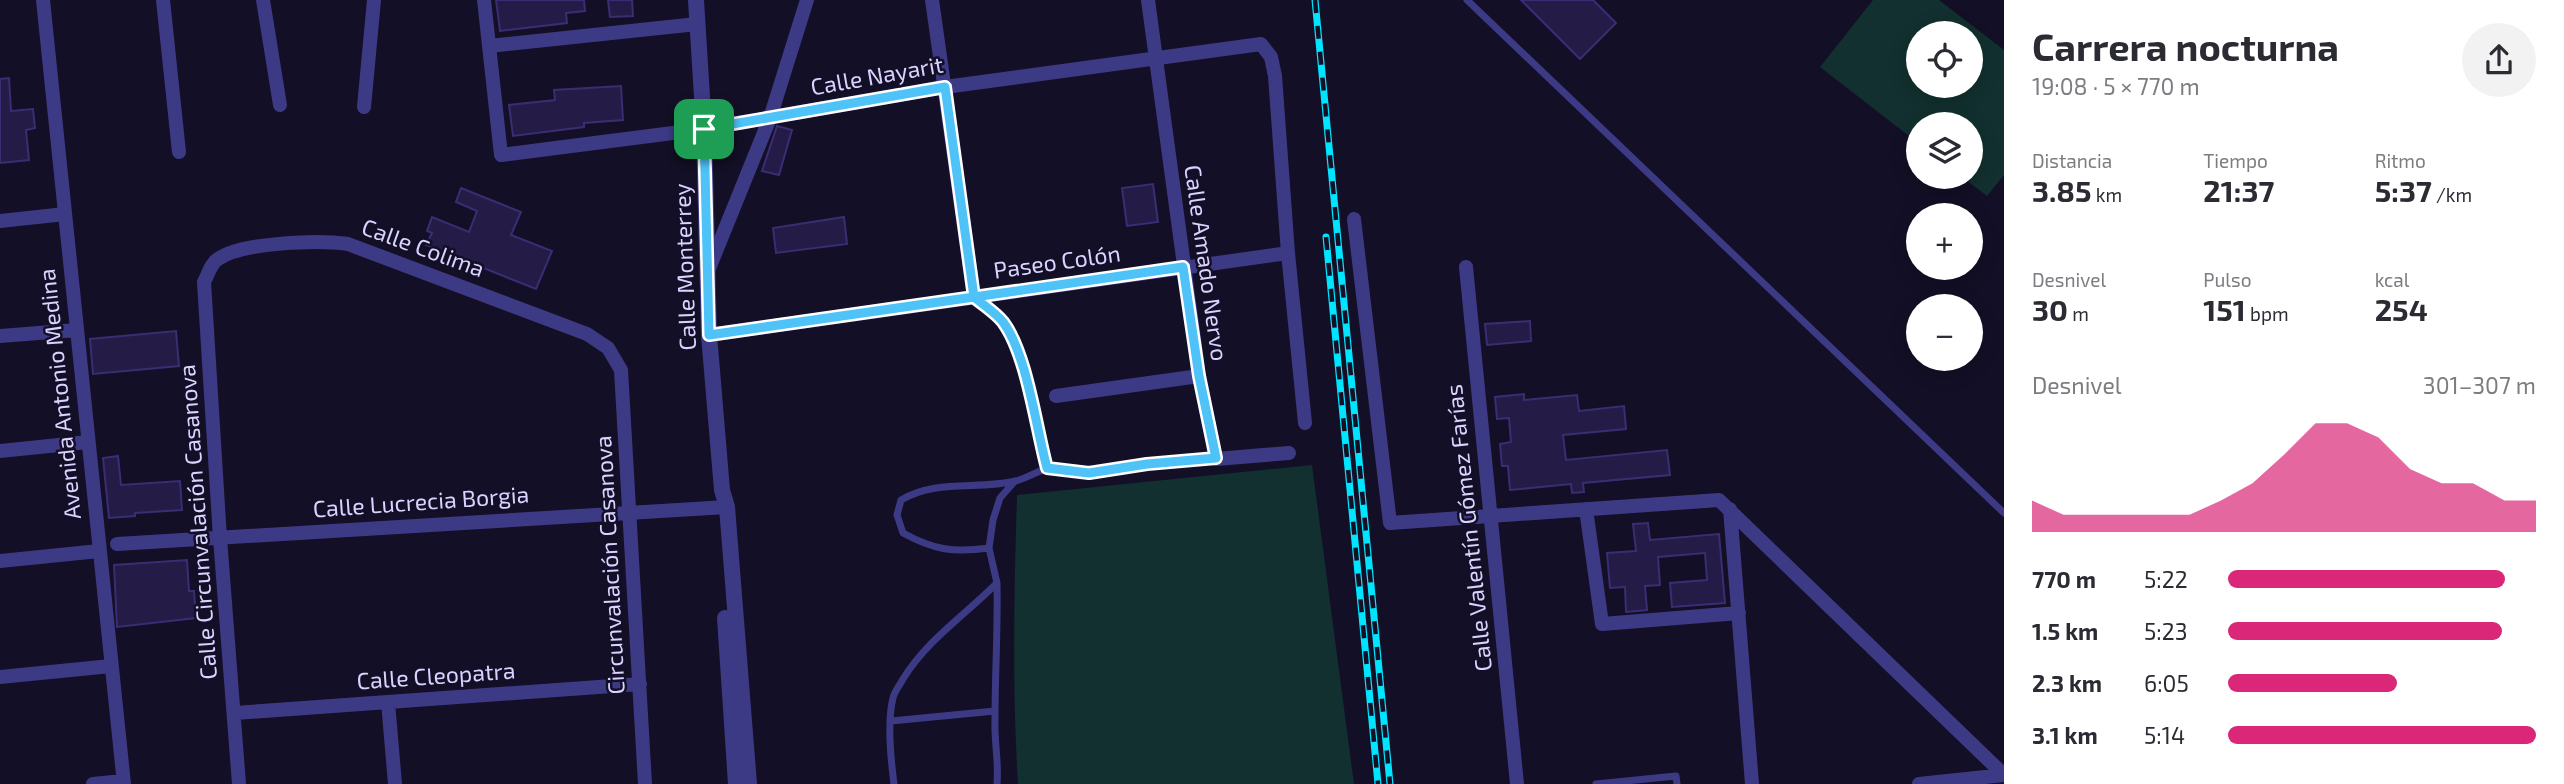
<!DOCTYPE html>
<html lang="es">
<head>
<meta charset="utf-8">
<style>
	body { margin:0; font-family:"Exo 2",sans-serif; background:#f2f2f3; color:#2b2b33; height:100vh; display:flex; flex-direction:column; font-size:26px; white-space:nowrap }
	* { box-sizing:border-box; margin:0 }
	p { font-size:23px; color:#7c7c81 }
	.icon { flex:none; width:38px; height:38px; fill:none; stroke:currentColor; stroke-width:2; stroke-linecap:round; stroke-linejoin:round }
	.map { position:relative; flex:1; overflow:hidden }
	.details { display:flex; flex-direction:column; background:#fff; width:560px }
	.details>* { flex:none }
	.fabs { position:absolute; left:1906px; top:21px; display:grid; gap:14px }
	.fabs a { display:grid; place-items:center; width:77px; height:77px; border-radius:50%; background:#fff; box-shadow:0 4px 18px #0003; font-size:35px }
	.pin { position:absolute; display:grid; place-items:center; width:60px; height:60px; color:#fff; margin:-30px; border-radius:14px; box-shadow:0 4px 10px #0006 }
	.round { display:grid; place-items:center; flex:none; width:74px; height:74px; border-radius:37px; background:#f2f2f3 }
	.head { display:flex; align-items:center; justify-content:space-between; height:119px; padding:0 28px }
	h1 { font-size:38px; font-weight:700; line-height:52px }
	.metrics { display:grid; grid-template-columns:repeat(3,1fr); gap:10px; height:119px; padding:7px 28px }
	.metrics div { display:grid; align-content:center }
	.metrics b { font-size:30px; font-weight:700 }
	.metrics small { font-size:19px; font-weight:400 }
	.metrics p { font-size:19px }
	.chart { height:196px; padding:14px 28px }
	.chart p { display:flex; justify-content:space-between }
	.chart svg { width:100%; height:126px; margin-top:7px; fill:#db2777; opacity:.7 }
	ul { padding:0 28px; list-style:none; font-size:23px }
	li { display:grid; grid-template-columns:112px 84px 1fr; align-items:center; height:52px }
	li i { height:18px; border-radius:9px; background:#db2777 }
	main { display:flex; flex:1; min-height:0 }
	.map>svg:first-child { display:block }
	.green { fill:#12302f; fill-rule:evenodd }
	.building { fill:#241b47; stroke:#3b2d73; stroke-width:2 }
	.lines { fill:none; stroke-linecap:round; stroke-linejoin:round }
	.service { stroke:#3d3a85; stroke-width:7 }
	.minor { stroke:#3d3a85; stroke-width:14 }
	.tertiary { stroke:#3d3a85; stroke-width:16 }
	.rail-casing { stroke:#00e5ff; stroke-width:7 }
	.rail { stroke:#130f26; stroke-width:4.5; stroke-dasharray:13; stroke-linecap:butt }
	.route-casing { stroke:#fff; stroke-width:14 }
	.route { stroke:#4fc3f7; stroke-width:9 }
	.labels { text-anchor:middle; stroke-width:5; stroke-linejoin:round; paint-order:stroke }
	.street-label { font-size:23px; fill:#d9d4ff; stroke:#130f26 }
</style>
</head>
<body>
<main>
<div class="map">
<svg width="2004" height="784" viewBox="0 0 2004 784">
	<rect width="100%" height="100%" fill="#130f26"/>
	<!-- green -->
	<path class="green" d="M1873,0H1939L2004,50V175L1987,196L1962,177H1970V124H1918V143L1820,67ZM1918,33H1970V86H1918Z
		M1312,465L1354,784H1018C1012,688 1014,591 1017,495Z"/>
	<!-- building -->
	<path class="building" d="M496,0H584L585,11L566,13L567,23L500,31Z
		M608,0H632L633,16L610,17Z
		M1521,0H1593L1616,23L1580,59Z
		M9,78L11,111L33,109L35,128L26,130L29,160L0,163V79Z
		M621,86L623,120L584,123V127L513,136L509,105L555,100L554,90Z
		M777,126L792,130L779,175L762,171Z
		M1153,184L1158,222L1127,226L1122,188Z
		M461,188L521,212L511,235L552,251L536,289L426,245L432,233L427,231L432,217L469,232L477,211L456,202Z
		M844,217L847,244L776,253L773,228Z
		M1530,321L1531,341L1487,345L1485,324Z
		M176,331L179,366L93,374L90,339Z
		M1524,394V400L1577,395L1579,411L1624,406L1626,429L1563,435L1566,460L1667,450L1670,475L1583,483L1584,492L1572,493L1571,484L1510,490L1508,466H1502L1500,444L1511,442L1509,418L1497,419L1495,397Z
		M118,456L121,485L180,481L182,510L135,513V516L109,518L103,458Z
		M1648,523L1650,540L1719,534L1725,603L1672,607L1670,583L1707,580L1705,553L1658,557L1660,585L1645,586L1647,610L1626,612L1625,587L1610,588L1607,553L1636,551L1633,524Z
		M187,560L189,591H194L196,618L117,627L114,565Z"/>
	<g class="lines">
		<!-- service -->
		<path class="service" d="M1467,0L2004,513
			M976,299C984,305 993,312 1000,320C1024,345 1038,432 1047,468L1089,473L1147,464L1216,459
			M989,548C954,553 934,550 903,533L897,515L901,500C936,479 977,490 1016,481C1026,478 1037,472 1047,468
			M997,583C998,629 995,673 995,719C994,741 999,762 997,784
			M891,721L995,711
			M894,784C891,761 887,721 893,698C894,692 900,685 903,679C927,640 965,615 997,583L989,548L993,520L1000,498L1015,481
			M1596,784L1676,776L1677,784"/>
		<!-- minor -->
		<path class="minor" d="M43,0L124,784
			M163,0L179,152
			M263,0L280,105
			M484,0L501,155L704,129L945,87L1261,44L1271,57L1275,76L1288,253L1305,423
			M932,0L974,297
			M1148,0L1199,376L1216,459L1289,453
			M489,46L697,24
			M364,107L374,0
			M1354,219L1390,523L1719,500L2004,775
			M0,221L65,214
			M1466,267L1517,784
			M708,271L770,118L807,0
			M709,335L1288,253
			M0,336L77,330
			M1056,396L1199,376
			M0,451L88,442
			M1586,509L1602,624L1739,613
			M1730,509L1752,784
			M117,544L727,507
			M0,561L99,551
			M0,677L111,666
			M388,702L395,784
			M235,713L640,684
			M93,784L123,781
			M239,784L220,538L204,282C208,275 211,263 218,259C242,242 319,240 348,244L587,334L608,348L621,370L645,784
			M1919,784L2004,775"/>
		<!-- tertiary -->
		<path class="tertiary" d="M696,0L704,129L709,335L722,490L727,507L749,784
			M725,618L736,784"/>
		<defs>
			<path id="rail" d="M1315,0L1390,784
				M1326,237L1378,784"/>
		</defs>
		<!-- rail casing -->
		<use href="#rail" class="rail-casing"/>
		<!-- rail -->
		<use href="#rail" class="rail"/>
	</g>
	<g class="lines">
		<defs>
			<path id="route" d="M704,129L709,335L974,297C983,305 995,312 1003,322C1027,354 1036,428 1047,468L1089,473L1147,464L1216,458L1199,376L1183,267L974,297L945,87L704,129"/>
		</defs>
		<!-- route casing -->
		<use href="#route" class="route-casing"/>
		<!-- route -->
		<use href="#route" class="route"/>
	</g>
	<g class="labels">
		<!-- street labels -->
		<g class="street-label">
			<text transform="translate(877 76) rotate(-10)" y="8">Calle Nayarit</text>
			<text transform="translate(423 248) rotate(20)" y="8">Calle Colima</text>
			<text transform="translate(1057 262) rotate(-8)" y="8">Paseo Colón</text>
			<text transform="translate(1206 263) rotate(82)" y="8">Calle Amado Nervo</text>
			<text transform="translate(685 267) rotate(-92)" y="8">Calle Monterrey</text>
			<text transform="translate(60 394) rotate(-96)" y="8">Avenida Antonio Medina</text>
			<text transform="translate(421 502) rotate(-4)" y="8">Calle Lucrecia Borgia</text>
			<text transform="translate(198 522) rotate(-94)" y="8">Calle Circunvalación Casanova</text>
			<text transform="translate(1469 528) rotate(-96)" y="8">Calle Valentín Gómez Farías</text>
			<text transform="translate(610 565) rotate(-93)" y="8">Circunvalación Casanova</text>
			<text transform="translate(436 676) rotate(-4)" y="8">Calle Cleopatra</text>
		</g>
	</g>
</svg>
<div class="fabs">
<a><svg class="icon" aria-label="locate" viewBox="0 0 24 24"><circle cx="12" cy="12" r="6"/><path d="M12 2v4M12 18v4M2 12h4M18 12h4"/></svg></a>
<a><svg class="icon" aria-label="layers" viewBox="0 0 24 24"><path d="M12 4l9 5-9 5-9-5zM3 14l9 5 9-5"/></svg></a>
<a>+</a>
<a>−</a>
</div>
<div class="pin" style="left:704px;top:129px;background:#1e9e55"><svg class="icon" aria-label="arrive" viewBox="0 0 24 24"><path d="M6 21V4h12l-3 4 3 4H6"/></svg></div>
</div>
<section class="details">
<div class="head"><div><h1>Carrera nocturna</h1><p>19:08 · 5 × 770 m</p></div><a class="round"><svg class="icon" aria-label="share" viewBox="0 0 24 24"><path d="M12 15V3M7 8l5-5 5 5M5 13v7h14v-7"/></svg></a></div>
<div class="metrics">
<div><p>Distancia</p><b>3.85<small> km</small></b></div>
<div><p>Tiempo</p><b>21:37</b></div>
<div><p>Ritmo</p><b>5:37<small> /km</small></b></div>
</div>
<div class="metrics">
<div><p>Desnivel</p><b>30<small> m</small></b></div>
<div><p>Pulso</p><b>151<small> bpm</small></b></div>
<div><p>kcal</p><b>254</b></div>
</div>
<div class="chart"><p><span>Desnivel</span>301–307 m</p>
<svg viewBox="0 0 160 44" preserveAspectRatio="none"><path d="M0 44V33L10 38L20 38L30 38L40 38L50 38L60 33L70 27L80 17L90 6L100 6L110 11L120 22L130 27L140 27L150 33L160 33V44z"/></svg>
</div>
<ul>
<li><b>770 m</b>5:22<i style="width:90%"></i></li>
<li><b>1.5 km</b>5:23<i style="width:89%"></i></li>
<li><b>2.3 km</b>6:05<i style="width:55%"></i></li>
<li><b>3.1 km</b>5:14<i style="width:100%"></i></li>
</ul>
</section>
</main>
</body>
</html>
